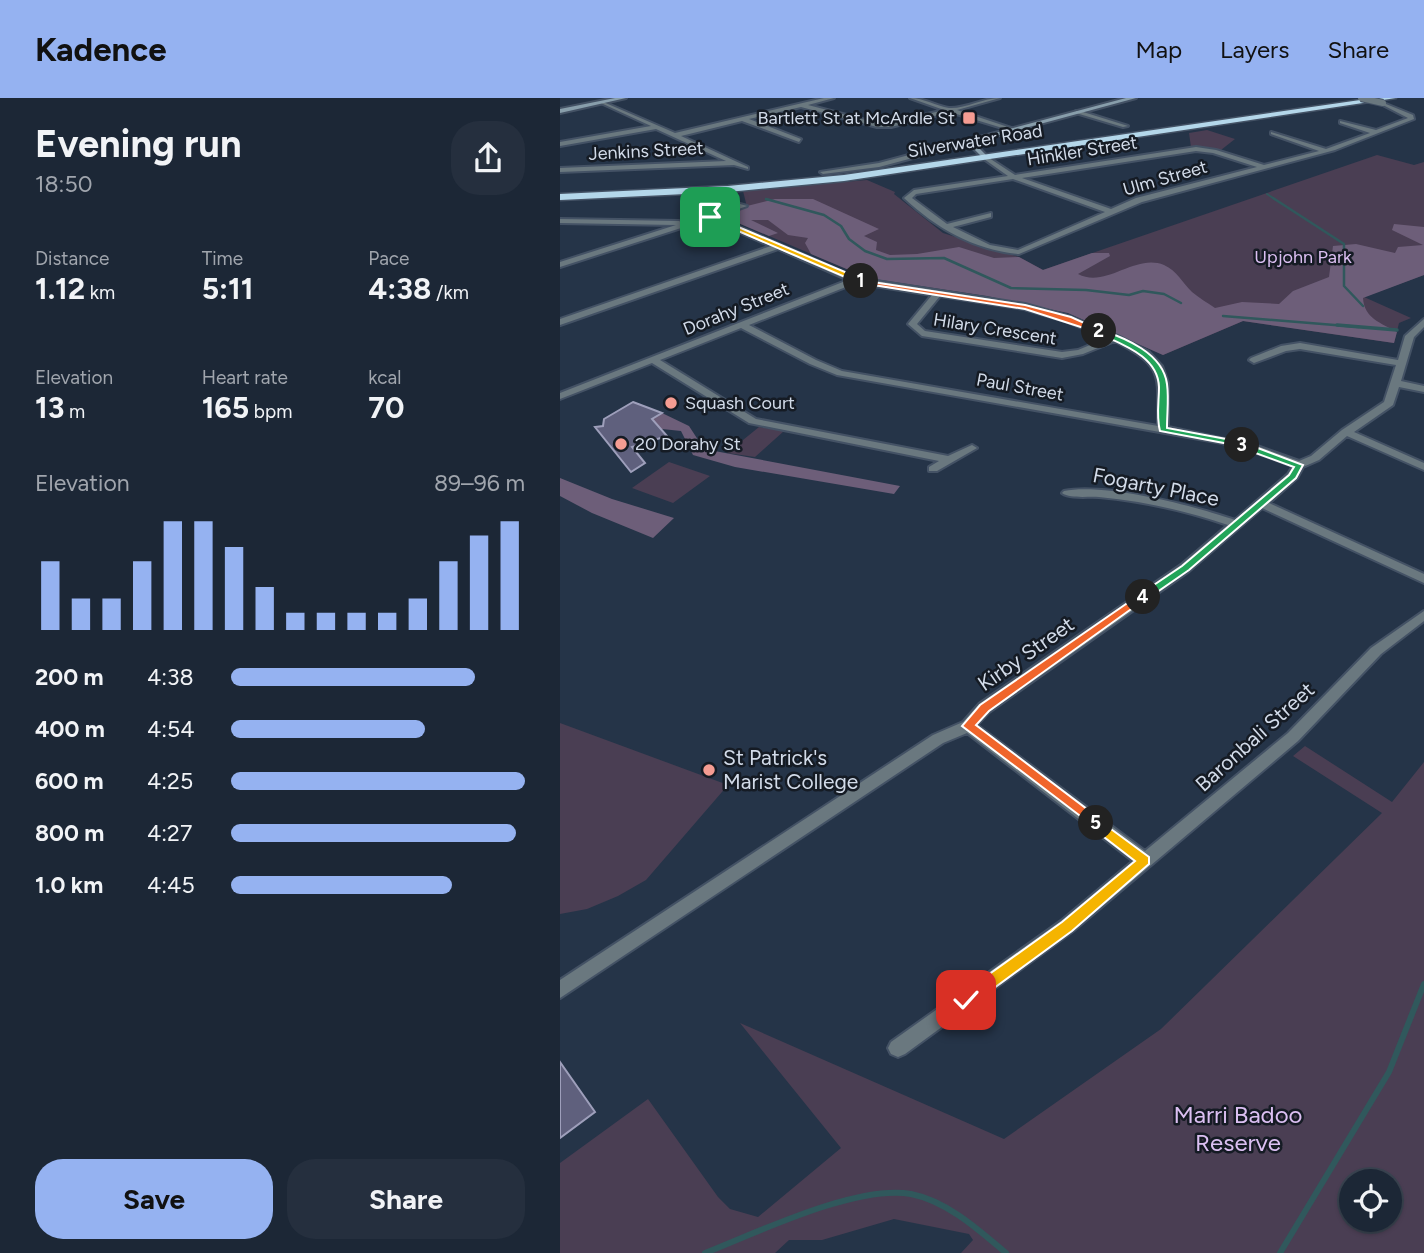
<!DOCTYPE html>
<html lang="en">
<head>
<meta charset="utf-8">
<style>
	body { margin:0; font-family:Figtree,sans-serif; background:#252f3e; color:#f1f3f6; height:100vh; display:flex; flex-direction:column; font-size:26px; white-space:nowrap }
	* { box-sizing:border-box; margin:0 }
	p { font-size:23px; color:#a0a5ad }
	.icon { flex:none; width:38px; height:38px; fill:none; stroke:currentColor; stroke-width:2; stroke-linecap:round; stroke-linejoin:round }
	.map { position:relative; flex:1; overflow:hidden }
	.panel { display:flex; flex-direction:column; background:#1c2736; width:560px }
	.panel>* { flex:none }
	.fabs { position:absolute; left:779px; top:1071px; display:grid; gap:14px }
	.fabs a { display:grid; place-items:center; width:63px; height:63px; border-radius:50%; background:#1c2736; box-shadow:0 2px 5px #0004,0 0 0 2px #3a4451; font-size:35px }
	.pin { position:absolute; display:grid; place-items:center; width:60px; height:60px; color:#fff; margin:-30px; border-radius:14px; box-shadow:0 4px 10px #0006 }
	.km { position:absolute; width:35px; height:35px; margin:-18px; border-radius:50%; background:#222; color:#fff; font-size:19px; line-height:35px; text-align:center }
	.round { display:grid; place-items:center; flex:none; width:74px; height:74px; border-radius:28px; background:#252f3e }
	.headline { display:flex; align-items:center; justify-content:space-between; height:119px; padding:0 35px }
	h1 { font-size:38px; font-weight:700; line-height:52px }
	.stats { display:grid; grid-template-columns:repeat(3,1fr); gap:10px; height:119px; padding:7px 35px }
	.stats div { display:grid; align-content:center }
	.stats b { font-size:30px; font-weight:700 }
	.stats small { font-size:19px; font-weight:400 }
	.stats p { font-size:19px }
	.chart { height:196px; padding:14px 35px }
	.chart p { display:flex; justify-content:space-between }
	.chart svg { width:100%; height:126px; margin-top:7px; stroke:#95b2f1; stroke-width:6 }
	.cta { display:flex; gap:14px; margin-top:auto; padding:14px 35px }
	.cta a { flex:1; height:80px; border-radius:28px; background:#95b2f1; color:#111; font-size:28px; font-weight:700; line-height:80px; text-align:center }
	.cta a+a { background:#252f3e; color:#f1f3f6 }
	ul { padding:0 35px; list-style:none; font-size:23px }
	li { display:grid; grid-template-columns:112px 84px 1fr; align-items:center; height:52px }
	li i { height:18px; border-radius:9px; background:#95b2f1 }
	header { display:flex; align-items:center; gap:42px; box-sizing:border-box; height:98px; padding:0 35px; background:#95b2f1; color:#111 }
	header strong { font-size:33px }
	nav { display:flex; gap:38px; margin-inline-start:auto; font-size:24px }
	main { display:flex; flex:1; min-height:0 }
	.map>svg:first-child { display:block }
	.green { fill:#4a3e53; fill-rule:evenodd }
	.forest { fill:#6d5e79 }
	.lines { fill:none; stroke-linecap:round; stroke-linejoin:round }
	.stream-far3 { stroke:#30585c; stroke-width:2 }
	.stream-far2 { stroke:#30585c; stroke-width:2.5 }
	.stream-far1 { stroke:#30585c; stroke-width:3.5 }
	.stream { stroke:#30585c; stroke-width:6 }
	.building { fill:#5f607d; stroke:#9e9fbb; stroke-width:2 }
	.street-casing { stroke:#445265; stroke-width:4 }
	.secondary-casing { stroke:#445265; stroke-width:4 }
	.highway-casing { stroke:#445265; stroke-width:3 }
	.street { fill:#6a787f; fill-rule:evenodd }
	.secondary { fill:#889eab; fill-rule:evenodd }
	.highway { fill:#b4d7ea; fill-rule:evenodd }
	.street-bridge-casing { stroke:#445265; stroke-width:8; stroke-linecap:butt }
	.street-bridge { stroke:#6a787f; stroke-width:6 }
	.split-1 { fill:#f5b400; stroke:#fff; stroke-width:2 }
	.split-2 { fill:#f0652b; stroke:#fff; stroke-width:2 }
	.split-3 { fill:#22a559; stroke:#fff; stroke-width:2 }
	.split-4 { fill:#22a559; stroke:#fff; stroke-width:2 }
	.split-5 { fill:#f0652b; stroke:#fff; stroke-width:2 }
	.split-6 { fill:#f5b400; stroke:#fff; stroke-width:2 }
	.poi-dot { fill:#f59c92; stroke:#151b24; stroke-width:2.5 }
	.labels { text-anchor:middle; stroke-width:5; stroke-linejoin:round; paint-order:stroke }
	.far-poi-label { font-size:18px; fill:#d2dbe9; stroke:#151b24; text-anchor:start }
	.far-street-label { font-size:18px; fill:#d2dbe9; stroke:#151b24 }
	.far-park-label { font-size:18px; fill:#dbbff2; stroke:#151b24 }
	.street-label { font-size:21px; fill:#d2dbe9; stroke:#151b24 }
	.poi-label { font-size:21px; fill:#d2dbe9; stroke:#151b24; text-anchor:start }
	.near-park-label { font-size:24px; fill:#dbbff2; stroke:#151b24 }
</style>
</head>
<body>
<header>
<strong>Kadence</strong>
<nav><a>Map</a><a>Layers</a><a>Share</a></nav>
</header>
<main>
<section class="panel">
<div class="headline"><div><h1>Evening run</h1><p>18:50</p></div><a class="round"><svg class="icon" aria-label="share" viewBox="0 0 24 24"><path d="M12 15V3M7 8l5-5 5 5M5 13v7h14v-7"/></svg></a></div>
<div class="stats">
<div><p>Distance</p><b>1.12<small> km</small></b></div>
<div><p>Time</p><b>5:11</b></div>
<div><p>Pace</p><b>4:38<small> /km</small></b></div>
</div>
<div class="stats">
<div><p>Elevation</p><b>13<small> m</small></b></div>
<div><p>Heart rate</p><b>165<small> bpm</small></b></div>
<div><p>kcal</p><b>70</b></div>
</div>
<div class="chart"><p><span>Elevation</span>89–96 m</p>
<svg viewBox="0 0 160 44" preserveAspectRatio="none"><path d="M5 44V20M15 44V33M25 44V33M35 44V20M45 44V6M55 44V6M65 44V15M75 44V29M85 44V38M95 44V38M105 44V38M115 44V38M125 44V33M135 44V20M145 44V11M155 44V6"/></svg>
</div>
<ul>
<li><b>200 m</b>4:38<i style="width:83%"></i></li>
<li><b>400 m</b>4:54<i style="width:66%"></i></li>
<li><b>600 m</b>4:25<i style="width:100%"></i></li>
<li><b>800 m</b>4:27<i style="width:97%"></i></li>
<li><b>1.0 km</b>4:45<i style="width:75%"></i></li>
</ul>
<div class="cta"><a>Save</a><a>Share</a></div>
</section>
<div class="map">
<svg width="864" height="1155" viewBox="0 0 864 1155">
	<rect width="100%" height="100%" fill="#253448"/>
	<!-- green -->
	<path class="green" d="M647,32L675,41L661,52L631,49L629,35Z
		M817,57L854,67L864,64V177L804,199L851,220L839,225L834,245L683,223L603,257L508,215L427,198L308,180L164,119L187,109L183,93L307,82L335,94L334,96L383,135L459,159L483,172Z
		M199,329L224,333L195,359L167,355Z
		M109,364L150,378L113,405L72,390Z
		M0,625L168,687L86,782L58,798L27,811L0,816Z
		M745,648L832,704L864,664V1155H401L413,1142L409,1136L334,1121L262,1142H229L215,1155H0V1065L88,1001L158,1099L170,1111L198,1119L281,1050L180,925L444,1041L601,931L822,715L733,658ZM791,1083H830V1122H791Z"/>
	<!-- forest -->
	<path class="forest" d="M215,101H253L319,131L304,138L317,144L316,152L330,157L357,156L399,149L434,160L459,159L483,172L532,155H549L550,158L518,176C546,191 575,155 604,167C617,173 622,184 632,194C639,200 648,205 655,210L682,204L719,206L733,193L769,179L773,148L796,146L835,155L838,149L863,147L832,132L834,126L864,129V177L803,200C804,220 821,225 837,234L834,245L683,223L603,257L508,215L427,198L308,180L251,156L245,145L248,140L228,137L208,122H191L218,135L209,138L164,119L187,108Z
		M102,315L129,328L144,351L340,388L334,396L175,369L133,357L121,333L102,331L70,341V334Z
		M0,380L52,401L114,420L93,440L32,415L0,398Z"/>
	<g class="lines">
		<!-- stream-far3 -->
		<path class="stream-far3" d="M707,96L716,102
			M206,101L209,102"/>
		<!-- stream-far2 -->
		<path class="stream-far2" d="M713,100L784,146V188L803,208
			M206,101L264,117L281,128L289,141L305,153L327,161L384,160L451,190L526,192L569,197L583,193L604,196L621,205
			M663,218L799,229"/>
		<!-- stream-far1 -->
		<path class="stream-far1" d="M777,227L837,232"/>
		<!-- stream -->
		<path class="stream" d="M145,1155C196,1135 297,1086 351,1096C387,1103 419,1132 446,1155
			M720,1155L829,974L864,886"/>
	</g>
	<!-- building -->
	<path class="building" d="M73,304L102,315L92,321L107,338L72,349L85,365L71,374L35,329L43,328L44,321Z
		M0,964L35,1014L0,1040Z"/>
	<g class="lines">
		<defs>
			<path id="street" d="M264,0H274L248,7L317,25H331L384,12L350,0C364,0 376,8 389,10C405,11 423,0 440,0L397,12L454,31L449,32L390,14L331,29H317L241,9L189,21L241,41L239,44L182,23L121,38L188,69V71L174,67L0,74V70L166,63L96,31L0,48V44L91,28L41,5V3L115,35Z
				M821,4L853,17L854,21L775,52L582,104L459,156C414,152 376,130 344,100L354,92L448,78L424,61L426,58L455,77L636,49L656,52L704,67L759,53L711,36V34L766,51L810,35L780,25V23L816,32L848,20L821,6ZM636,53L653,55L697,69L576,100L551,111L462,80ZM453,81L545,114L458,152L430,147L393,129L431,119V115L387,126L352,100L356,96Z
				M516,13H520L568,28L563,29L516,15Z
				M412,44L414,47L390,50L319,69L263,76L260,74L319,65L390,46Z
				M180,106L187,108L156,119L297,180L465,206L511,219L558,238L589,254L602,268L608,285V329L697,348L739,363L751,358L782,332L824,304L836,267L740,251L726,253L694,265L689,262L691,260L721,248L740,245L838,262L845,238L864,221V229L854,239L841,283L864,288V294L839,289L833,307L794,334L864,365V372L787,338L759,362L743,369L737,380L709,405L864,476V485L702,410L629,473L429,614L417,627L585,753L728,635L811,550L864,513V523L821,556L738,643L513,833L345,956L338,959L331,956L328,950L331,944L501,823L573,763L407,635L383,645L0,900V882L373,637L403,624L419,606L621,467L668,427C627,413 583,403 539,399C528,398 511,401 502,395L504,393C546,385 634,408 675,422L728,376L733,368L689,352L662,345L277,277L250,266L181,230L100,262L196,321L388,358L412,347L417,350L377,373H369V369L379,363L189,325L92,265L0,301V295L288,182L218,151L0,227V221L211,148L149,121L0,169V164L116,127L0,125V121L119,123L123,125ZM296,185L372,197L348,226L362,238L502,260L523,256L555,243C604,269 598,275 598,328L282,273L256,262L189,227ZM380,198L464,211L505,223L547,240L518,252L502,254L365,233L357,226Z"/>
			<path id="secondary" d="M55,0H66L0,15V11Z
				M566,0H576L417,43L416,47L428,59V61H424L410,47L412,41Z"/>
			<path id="highway" d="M814,0H836L284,83L168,94L0,102V96L168,88L284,77Z"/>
		</defs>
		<!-- street casing -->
		<use href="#street" class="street-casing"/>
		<!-- secondary casing -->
		<use href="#secondary" class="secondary-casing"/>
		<!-- highway casing -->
		<use href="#highway" class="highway-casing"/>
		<!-- street -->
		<use href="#street" class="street"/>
		<!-- secondary -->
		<use href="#secondary" class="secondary"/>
		<!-- highway -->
		<use href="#highway" class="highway"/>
		<defs>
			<path id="street-bridge" d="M801,0L823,5"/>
		</defs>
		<!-- street-bridge casing -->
		<use href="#street-bridge" class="street-bridge-casing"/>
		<!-- street-bridge -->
		<use href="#street-bridge" class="street-bridge"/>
	</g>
	<!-- split-1 -->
	<path class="split-1" d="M150,117L304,182L305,183L299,185L148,120Z"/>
	<!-- split-2 -->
	<path class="split-2" d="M299,182L465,207L511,219L542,233L536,234L465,211L301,185Z"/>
	<!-- split-3 -->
	<path class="split-3" d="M539,231C565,240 603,255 607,286C609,300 607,315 607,330L682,344L685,349L600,333C596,319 599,303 599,289C598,257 560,246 536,234Z"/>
	<!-- split-4 -->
	<path class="split-4" d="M682,344L743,367L736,380L629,472L587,501H579V497L622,468L729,377L734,369L679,349Z"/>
	<!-- split-5 -->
	<path class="split-5" d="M579,497L588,499L429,613L416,627L540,721L542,725L536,730L402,628L420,607Z"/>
	<!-- split-6 -->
	<path class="split-6" d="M536,720L589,759V766L512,833L411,907H400L398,902L400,897L502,824L575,763L531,729L529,725Z"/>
	<!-- markers -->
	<g class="poi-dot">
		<rect x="402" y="13" width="14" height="14" rx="3.5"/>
		<circle cx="111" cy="305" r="7"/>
		<circle cx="61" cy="346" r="7"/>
		<circle cx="149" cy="672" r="7"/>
	</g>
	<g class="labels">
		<!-- far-poi labels -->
		<g class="far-poi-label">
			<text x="395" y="26" text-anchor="end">Bartlett St at McArdle St</text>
			<text x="125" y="311">Squash Court</text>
			<text x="75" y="352">20 Dorahy St</text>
		</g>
		<!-- far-street labels -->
		<g class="far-street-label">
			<text transform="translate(415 43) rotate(-9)" y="6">Silverwater Road</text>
			<text transform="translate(86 53) rotate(-3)" y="6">Jenkins Street</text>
			<text transform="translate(522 53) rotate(-9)" y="6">Hinkler Street</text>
			<text transform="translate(605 80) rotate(-16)" y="6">Ulm Street</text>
			<text transform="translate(176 211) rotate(-22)" y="6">Dorahy Street</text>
			<text transform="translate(435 231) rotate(9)" y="6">Hilary Crescent</text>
			<text transform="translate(460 289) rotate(10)" y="6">Paul Street</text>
		</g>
		<!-- far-park labels -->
		<g class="far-park-label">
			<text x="743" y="165">Upjohn Park</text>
		</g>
		<!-- street labels -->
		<g class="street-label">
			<text transform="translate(596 389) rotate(11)" y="7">Fogarty Place</text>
			<text transform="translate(466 556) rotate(-35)" y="7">Kirby Street</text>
			<text transform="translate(695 639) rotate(-42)" y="7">Baronbali Street</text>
		</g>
		<!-- poi labels -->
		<g class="poi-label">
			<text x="163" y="667">St Patrick's<tspan x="163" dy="24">Marist College</tspan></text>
		</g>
		<!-- near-park labels -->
		<g class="near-park-label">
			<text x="678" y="1025">Marri Badoo<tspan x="678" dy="28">Reserve</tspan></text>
		</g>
	</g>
</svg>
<div class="fabs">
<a><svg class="icon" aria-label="locate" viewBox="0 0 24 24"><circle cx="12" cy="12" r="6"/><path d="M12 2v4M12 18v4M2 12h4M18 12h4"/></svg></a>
</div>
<div class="pin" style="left:150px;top:119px;background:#1e9e55"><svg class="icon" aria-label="arrive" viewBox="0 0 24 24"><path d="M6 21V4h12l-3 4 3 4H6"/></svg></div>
<div class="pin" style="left:406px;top:902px;background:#d93025"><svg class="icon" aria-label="check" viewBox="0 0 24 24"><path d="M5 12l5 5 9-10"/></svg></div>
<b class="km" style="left:301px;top:183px">1</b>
<b class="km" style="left:539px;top:233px">2</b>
<b class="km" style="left:682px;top:347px">3</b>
<b class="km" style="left:583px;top:499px">4</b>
<b class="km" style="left:536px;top:725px">5</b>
</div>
</main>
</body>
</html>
